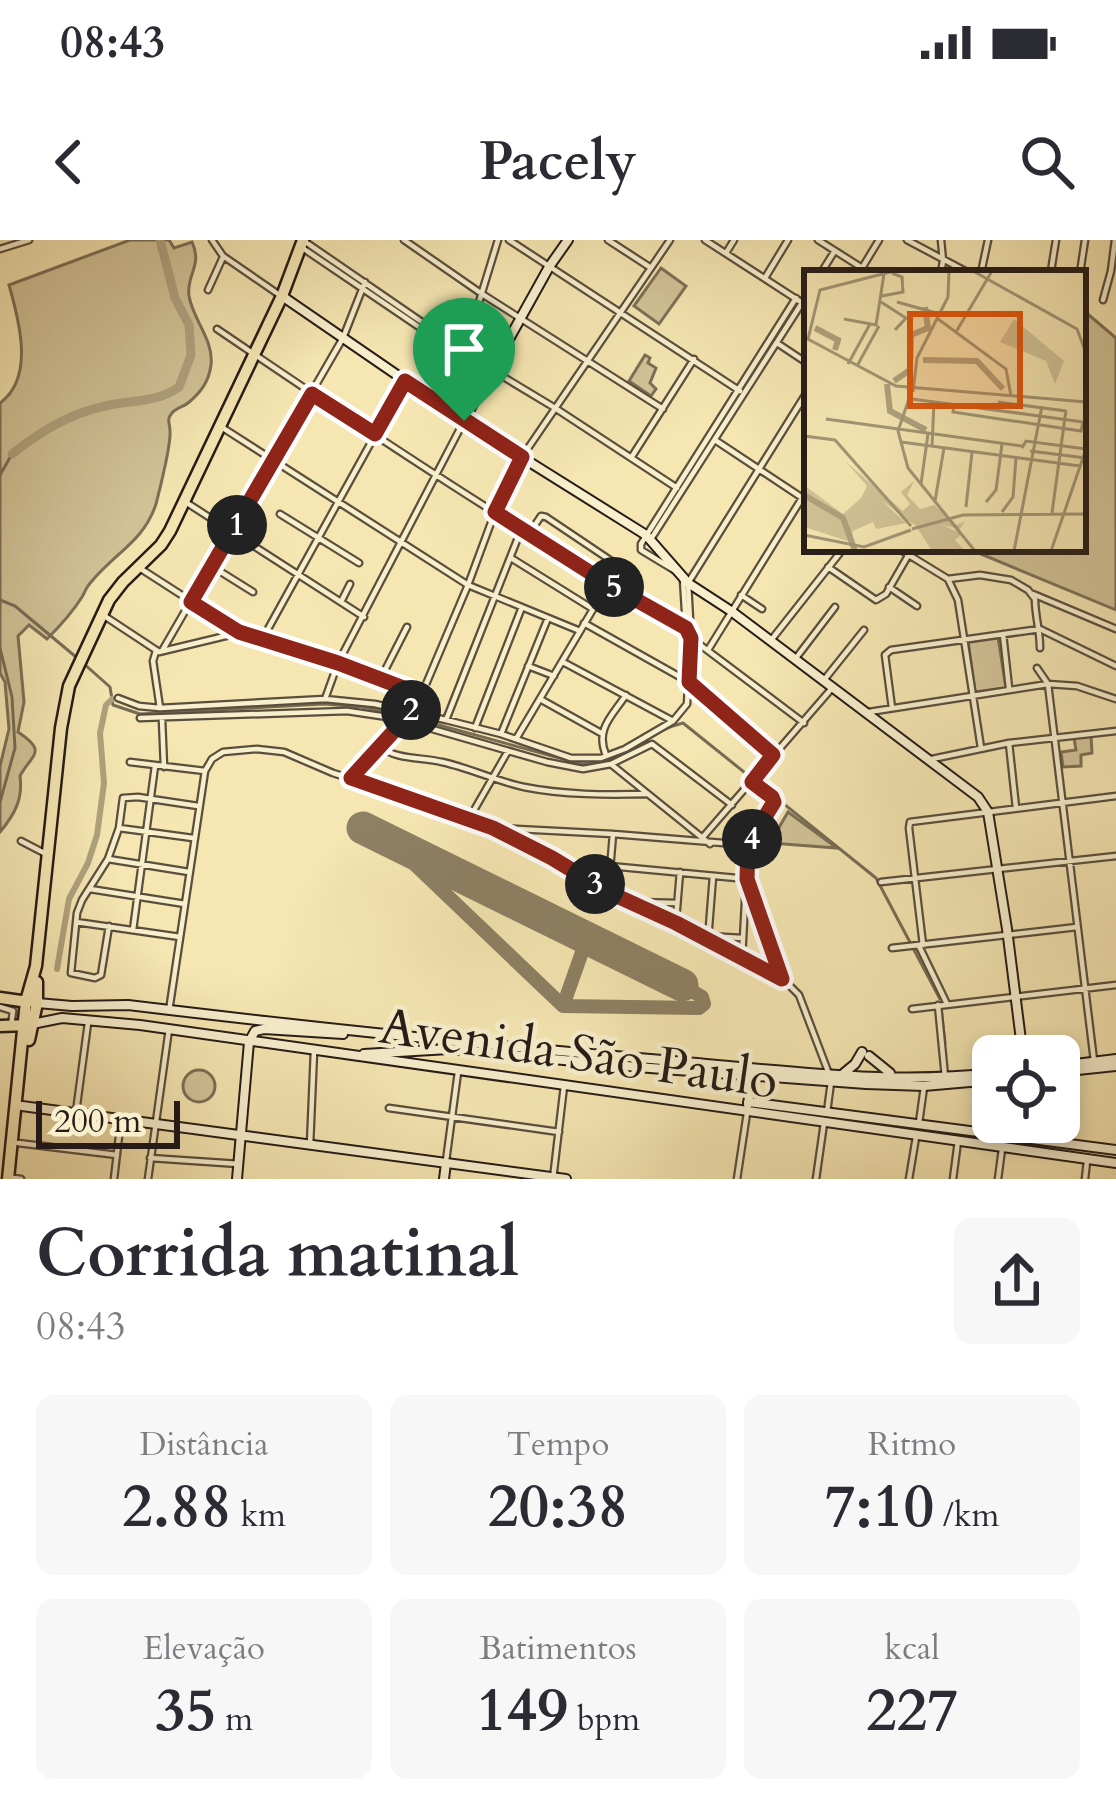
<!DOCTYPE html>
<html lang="pt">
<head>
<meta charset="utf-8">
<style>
	body { margin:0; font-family:Cardo,serif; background:#f7f7f7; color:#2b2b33; height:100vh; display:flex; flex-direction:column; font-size:45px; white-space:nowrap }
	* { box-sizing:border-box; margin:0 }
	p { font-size:39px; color:#7c7c81 }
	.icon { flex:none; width:66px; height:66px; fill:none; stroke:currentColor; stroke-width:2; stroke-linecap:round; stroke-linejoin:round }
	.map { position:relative; height:939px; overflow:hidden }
	.panel { display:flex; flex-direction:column; background:#fff; flex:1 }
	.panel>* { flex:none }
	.buttons { position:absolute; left:972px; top:795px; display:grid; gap:24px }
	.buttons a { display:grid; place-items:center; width:108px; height:108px; border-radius:18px; background:#fff; box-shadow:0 6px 18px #0003; font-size:60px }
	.scale { position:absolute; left:36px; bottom:30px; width:144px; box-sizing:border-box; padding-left:12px; border:6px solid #261b16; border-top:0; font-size:33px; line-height:42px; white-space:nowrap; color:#261b16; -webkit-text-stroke:9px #f8efcd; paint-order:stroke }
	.pin { position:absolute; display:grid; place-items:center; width:102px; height:102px; color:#fff; margin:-123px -51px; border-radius:50% 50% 50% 0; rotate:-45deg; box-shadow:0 0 12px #0007 }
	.pin .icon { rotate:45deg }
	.km { position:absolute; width:60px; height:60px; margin:-30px; border-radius:50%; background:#222; color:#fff; font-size:33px; line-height:60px; text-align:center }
	.round { display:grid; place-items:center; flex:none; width:126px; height:126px; border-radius:18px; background:#f7f7f7 }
	.head { display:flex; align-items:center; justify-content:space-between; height:204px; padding:0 36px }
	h1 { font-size:66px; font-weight:700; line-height:90px }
	.figures { display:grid; grid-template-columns:repeat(3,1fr); gap:18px; height:204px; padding:12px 36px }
	.figures div { display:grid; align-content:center; border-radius:18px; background:#f7f7f7; text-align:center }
	.figures b { font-size:60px; font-weight:700 }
	.figures small { font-size:33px; font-weight:400 }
	.figures p { font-size:33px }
	.status { display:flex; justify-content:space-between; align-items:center; height:84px; padding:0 60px; background:#fff; direction:ltr }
	.status svg { height:33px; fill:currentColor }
	header { display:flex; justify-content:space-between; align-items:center; height:156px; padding:0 36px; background:#fff; font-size:54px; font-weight:700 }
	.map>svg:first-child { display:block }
	.green { fill:#d2c397; stroke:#7c6f56; stroke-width:3 }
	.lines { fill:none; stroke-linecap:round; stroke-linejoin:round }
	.stream { stroke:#786b54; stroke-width:3 }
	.canal { stroke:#afa17d; stroke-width:6 }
	.river { stroke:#afa17d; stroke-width:9 }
	.taxiway { stroke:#8e8064; stroke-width:14 }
	.runway { stroke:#8e8064; stroke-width:33 }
	.street-casing { stroke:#5a4e3d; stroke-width:9 }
	.secondary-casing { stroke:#261b16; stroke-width:12 }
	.primary-casing { stroke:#261b16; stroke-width:15 }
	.street { stroke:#f8efcd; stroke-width:4.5 }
	.secondary { stroke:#f8efcd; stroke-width:8 }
	.primary { stroke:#f5e6b2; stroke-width:10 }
	.route-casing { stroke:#fff; stroke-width:24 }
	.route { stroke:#8f2418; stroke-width:15 }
	.labels { text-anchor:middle; stroke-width:9; stroke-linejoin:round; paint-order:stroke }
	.street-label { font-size:51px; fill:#261b16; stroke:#f8efcd }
	.inset-river { fill:none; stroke:#afa17d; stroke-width:6 }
	.inset-road { fill:none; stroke:#a29574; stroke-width:3 }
	.view { fill:#de560c; fill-opacity:0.15; stroke:#de560c; stroke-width:6 }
	.inset-edge { fill:none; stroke:#261b16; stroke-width:6 }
</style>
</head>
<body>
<div class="status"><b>08:43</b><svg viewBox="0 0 49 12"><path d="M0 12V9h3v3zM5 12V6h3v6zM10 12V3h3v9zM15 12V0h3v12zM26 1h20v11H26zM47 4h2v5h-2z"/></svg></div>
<header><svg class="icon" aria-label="back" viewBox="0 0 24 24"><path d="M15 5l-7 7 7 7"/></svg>Pacely<svg class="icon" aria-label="search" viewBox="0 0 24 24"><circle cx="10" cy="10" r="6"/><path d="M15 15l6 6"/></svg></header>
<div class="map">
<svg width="1116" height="939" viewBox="0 0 1116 939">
	<rect width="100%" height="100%" fill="#f5e6b2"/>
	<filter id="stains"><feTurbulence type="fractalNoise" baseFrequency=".00167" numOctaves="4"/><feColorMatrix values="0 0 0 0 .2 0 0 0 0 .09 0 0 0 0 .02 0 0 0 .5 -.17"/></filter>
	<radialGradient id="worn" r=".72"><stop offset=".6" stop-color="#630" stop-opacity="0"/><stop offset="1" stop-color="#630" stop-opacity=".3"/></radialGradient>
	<!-- green -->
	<path class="green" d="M130,0H169L174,8L192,2C203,26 186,34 189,56C193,80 214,100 211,125C209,142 200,153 188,163C183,167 176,168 172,173C166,180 170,183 170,191C171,204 160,249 156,264C144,301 115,313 92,341C84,350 88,347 82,357C72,373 59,387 47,399L29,385L18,396L24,462L18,492C48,512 32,514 20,536C23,559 15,574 0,592V526L9,489L5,442L0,433V163C35,138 19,80 9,45Z
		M661,28L686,46L659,84L634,66Z
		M1083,70L1116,98V370L969,309H1083Z
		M645,115L650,118L648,123L656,128L650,143L656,149L651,156L629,141Z
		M998,397L1006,448L975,452L968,401Z
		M1091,496L1092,513L1081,515V526L1063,527L1061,512L1076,510L1074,498Z
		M788,572L837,608L770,603Z
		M183 846a16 16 0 1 1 32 0a16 16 0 1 1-32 0Z"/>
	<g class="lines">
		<!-- stream -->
		<path class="stream" d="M0,235L12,214
			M0,360L15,366L76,417
			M0,408L12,457L15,508L0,562
			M83,423L110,447L113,465L140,474L324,464L362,467L399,474L581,524C624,524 644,492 683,483L876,638L940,759
			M941,769L945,803"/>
		<!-- canal -->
		<path class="canal" d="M57,729L69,659L88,623L97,595L104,543L100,493L106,465L112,459"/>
		<!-- river -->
		<path class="river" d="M12,214C41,191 69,174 105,166C130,160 157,163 179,147L191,115L189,85L175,58L160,0"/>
		<!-- taxiway -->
		<path class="taxiway" d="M389,600L563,766L699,768L704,764L702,757L682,745
			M563,766L587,698"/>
		<!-- runway -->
		<path class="runway" d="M363,588L682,745"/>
		<defs>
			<path id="street" d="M212,0L223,16L281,56
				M404,0L482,54L663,169
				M509,0L740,151
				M608,0L648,26
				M705,0L807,66
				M818,0L870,33
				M907,0L969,33
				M941,0L943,21L941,33
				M307,3L480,122L491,124
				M0,9L29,0
				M304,9L478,127L492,130L555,168L677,248
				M726,13L734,0
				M862,28L879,0
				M1051,31L1056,0
				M821,33L834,12
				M981,33L988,0
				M1080,33L1085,0
				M765,38L788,0
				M208,50L223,17
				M1103,60L1111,31L1115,0
				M217,89C370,193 525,296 686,388
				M777,103L807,123
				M464,111L498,0
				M223,188L468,345L580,391
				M715,200L807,261
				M631,218L694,119
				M184,261L364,377
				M280,274L359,323
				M529,294L541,276L546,277L613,322L614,327L604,341
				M651,299L807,55
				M899,309L948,339L980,335L1011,340L1028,350L1035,359C1035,376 1040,390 1040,408
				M511,318L593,369
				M138,327L239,392L338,423L420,455
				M213,327L253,352
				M828,327L876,360L886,354L909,314
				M674,330L641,310V304L796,58
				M683,339L686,387
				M948,339L958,360L981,508
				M889,347L917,366
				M1033,354L1116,389
				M741,355L762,369
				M341,362L350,344
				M106,377L159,412L238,393
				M584,383L689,442L773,515
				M1003,394L1009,448
				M263,398L405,141
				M691,398L804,483
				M772,399L843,309
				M708,410L807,250
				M156,411L153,421L160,468
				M162,411L343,98L365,42
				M796,418L835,367
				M563,422L673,481
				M528,426L554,436
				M1037,428L1048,444L1094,821
				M380,440L407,387
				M824,440L864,390
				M118,458L139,466L160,468L325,459L375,464L446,480L501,494L571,518H601L625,509L673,481L687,464L691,398L688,343L807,152
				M325,459L338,423L464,181
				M540,459L601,493
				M892,468L885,415L891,410L1040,389L1116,426
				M869,472L1048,444L1077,446L1116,459
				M140,478L347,471L394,478L547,522L583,529L611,524L652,504L732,565
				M162,479L164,527
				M446,480L521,290
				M475,488L522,367
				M501,494L548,378
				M516,499L608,344
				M1009,503L1016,568
				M378,506C397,520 420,517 442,522C470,528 496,541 524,547C564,555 606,555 647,554
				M606,515C595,489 612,476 626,455
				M932,519L1009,503L1116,491
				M130,522L205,531
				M612,525L710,604
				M351,538L405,479L421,456L468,345L495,272L522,217L670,0
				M469,579L508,511
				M119,588L193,598
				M499,588L613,594L748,605
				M703,597L833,447
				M21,601L48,615
				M108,619L189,632
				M610,626L747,639
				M747,639L781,735
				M881,642L1116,616
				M90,649L185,664
				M608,653L613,594
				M636,662L677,663
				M676,680L680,632
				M76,682L180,697
				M109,686L101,735L95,738L71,733L77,673L82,660L108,619L119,588L123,558L138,557L198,566
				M133,690L155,526
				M708,696L742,698
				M708,700L713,636
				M923,705L909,588L910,582L1116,556
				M919,706L947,764
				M892,708L1077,687
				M742,718L748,605L774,562L772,557L753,543
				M938,765L945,837
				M0,767L13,771L11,786
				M912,769L1116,745
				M169,771L205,531L212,519L223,512L257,509L284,512L333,533L411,558L493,588L552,618L608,653L676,683L783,739L799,755L829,834
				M389,868L559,892
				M76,872L88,783
				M827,872L831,842
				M919,883L924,847
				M18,903L117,915
				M310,905L314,811
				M150,918L239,924
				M446,921L458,832
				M14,938L21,939
				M114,939L121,879
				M148,939L169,789
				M553,939L564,846
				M737,939L747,873
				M816,939L824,883
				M909,939L916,897
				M953,939L958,901
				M998,939L1002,909
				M1085,939L1087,921"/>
			<path id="secondary" d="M282,56L464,181L646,295L688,343L731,371L978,557L988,572L1007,689L1023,816
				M464,180L549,27L568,0
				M37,763L72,766L128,765C310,787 492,806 674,821C779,830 888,845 993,833
				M32,784L62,778L140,785L1116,923
				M364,814L449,809L637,827L866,844L924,846L993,840
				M869,816L890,833
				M1059,826L1116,819
				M1059,832L1116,826
				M844,833L855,824L862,812
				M748,862L1116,910
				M748,864L752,836
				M22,866L566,939
				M237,939L249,802L255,791L264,789L343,794
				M444,939L446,923"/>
			<path id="primary" d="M0,758L28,762
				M0,786L28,785
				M29,800L37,763V742
				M8,939L26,761L36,726L61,488L69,446L109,360L123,342L161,305L170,291L282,56L303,0"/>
		</defs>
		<!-- street casing -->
		<use href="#street" class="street-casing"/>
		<!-- secondary casing -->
		<use href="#secondary" class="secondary-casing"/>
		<!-- primary casing -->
		<use href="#primary" class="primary-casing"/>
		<!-- street -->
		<use href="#street" class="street"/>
		<!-- secondary -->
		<use href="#secondary" class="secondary"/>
		<!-- primary -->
		<use href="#primary" class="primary"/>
	</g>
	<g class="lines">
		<defs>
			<path id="route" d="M405,141L522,217L495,272L608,344L686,388L691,398L689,442L773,515L752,542L772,557L774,562L748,605L747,639L782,739L676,683L608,652L552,618L493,588L351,538L405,479L422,455L338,423L239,392L191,362L312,154L375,194Z"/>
		</defs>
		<!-- route casing -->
		<use href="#route" class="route-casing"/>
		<!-- route -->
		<use href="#route" class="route"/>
	</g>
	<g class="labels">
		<!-- street labels -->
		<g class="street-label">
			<text transform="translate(579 812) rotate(8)" y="18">Avenida São Paulo</text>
		</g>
	</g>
	<!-- overview -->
	<g transform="translate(804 30)">
		<rect width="282" height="282" fill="#f5e6b2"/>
		<path d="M210,49L260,91L251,114L242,91L196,72ZM42,192L99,241L106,234L97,222L110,211L103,225L116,239L130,235L153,255L161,251L156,259L138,255L158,264L151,270L161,281H128L112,256L77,230L102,253L72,259L69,252L49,261L47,272L3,258L0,264V215L39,244L57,228L63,216Z" fill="#d2c397"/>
		<path class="inset-river" d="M11,58L34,70L31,80M107,65L124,58L121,37M119,90L173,91L199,119M90,111L106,100L107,65M83,114L86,141L122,160M0,225L39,248L51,281"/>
		<path class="inset-road" d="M169,1L273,59L282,83M78,26L99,22L98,7L88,3M77,32L102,48L91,60M93,32L136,44M40,49L72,55L80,4M134,49L202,99L207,126M152,62L188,1M0,67L92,116L282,132M4,69L16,20L90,1M44,94L66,54M53,96L75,56M109,117L94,161L104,198L171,281M109,122L113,88L144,27L145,1M108,129L228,145L279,152L277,161L149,142L150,135M194,132L262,141M22,149L218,176M0,166L31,170L107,256M97,172L276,196M128,177L130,132M218,178L222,171L282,179L247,281M226,181L282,188M117,214L124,164M131,231L140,178M182,232L192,220L198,174M162,237L168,182M198,242L209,227L212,188M248,243L262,140M108,259L159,245L282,244M0,265L60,277L107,260M210,281L238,136"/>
		<path class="view" d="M106,44H216V136H106Z"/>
		<rect width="282" height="282" class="inset-edge"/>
	</g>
	<rect width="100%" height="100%" filter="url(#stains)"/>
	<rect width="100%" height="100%" fill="url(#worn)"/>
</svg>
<div class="buttons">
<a><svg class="icon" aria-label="locate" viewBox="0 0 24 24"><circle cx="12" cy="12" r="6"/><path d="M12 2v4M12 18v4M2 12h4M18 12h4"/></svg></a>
</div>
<div class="scale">200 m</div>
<div class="pin" style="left:464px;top:181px;background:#1e9e55"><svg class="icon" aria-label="arrive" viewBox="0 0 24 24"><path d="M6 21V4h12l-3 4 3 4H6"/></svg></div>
<b class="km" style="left:237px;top:285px">1</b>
<b class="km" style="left:411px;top:470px">2</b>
<b class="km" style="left:595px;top:644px">3</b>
<b class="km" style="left:752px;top:599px">4</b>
<b class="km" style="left:614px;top:347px">5</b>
</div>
<section class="panel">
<div class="head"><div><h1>Corrida matinal</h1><p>08:43</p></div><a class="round"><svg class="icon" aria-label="share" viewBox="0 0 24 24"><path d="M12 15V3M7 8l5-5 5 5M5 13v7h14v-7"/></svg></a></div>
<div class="figures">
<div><p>Distância</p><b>2.88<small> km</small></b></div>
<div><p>Tempo</p><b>20:38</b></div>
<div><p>Ritmo</p><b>7:10<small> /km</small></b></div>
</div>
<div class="figures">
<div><p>Elevação</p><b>35<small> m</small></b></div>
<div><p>Batimentos</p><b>149<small> bpm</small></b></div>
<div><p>kcal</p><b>227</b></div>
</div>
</section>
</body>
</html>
